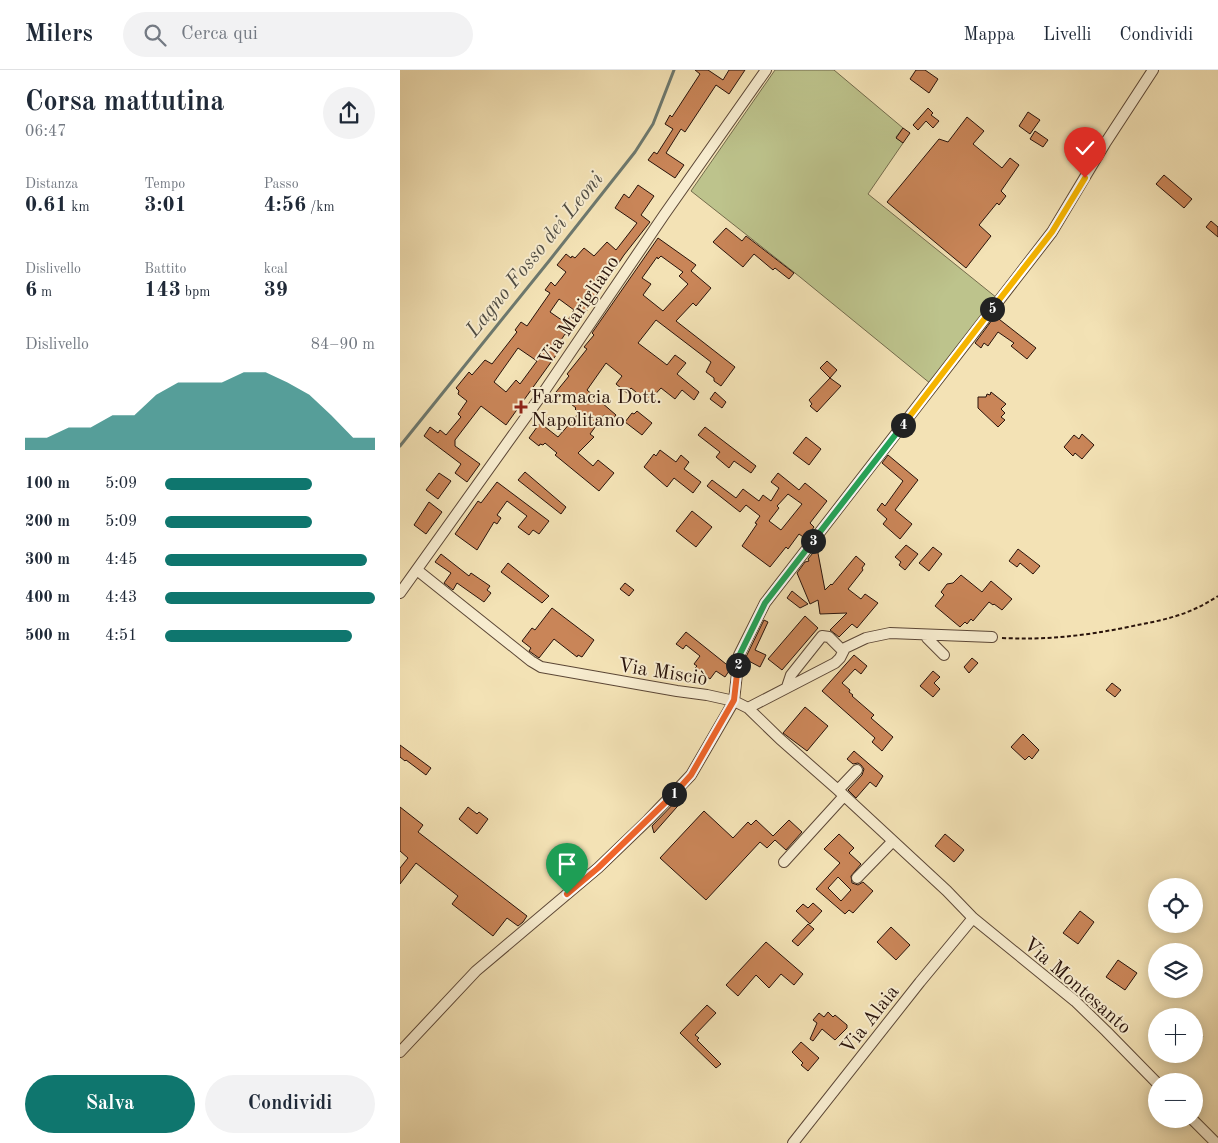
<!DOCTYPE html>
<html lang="it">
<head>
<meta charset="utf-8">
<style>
	body { margin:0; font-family:"Old Standard TT",serif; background:#f2f2f3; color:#1f2937; height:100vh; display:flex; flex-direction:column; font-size:19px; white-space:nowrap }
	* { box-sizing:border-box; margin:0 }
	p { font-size:16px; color:#747a83 }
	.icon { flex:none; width:28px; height:28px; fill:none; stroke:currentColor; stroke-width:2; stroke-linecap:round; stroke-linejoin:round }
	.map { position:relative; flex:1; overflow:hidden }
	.drawer { display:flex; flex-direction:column; background:#fff; width:400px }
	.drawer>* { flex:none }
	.fabs { position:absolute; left:748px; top:808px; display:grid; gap:10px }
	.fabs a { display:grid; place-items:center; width:55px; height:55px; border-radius:50%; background:#fff; box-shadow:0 2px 12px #0003; font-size:25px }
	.pin { position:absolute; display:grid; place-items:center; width:42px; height:42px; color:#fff; margin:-51px -21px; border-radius:50% 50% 50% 0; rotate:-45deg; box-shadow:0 0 5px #0007 }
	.pin .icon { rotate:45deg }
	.km { position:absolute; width:25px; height:25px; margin:-12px; border-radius:50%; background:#222; color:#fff; font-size:14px; line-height:25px; text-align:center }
	.round { display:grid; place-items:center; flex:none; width:52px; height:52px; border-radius:26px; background:#f2f2f3 }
	.head { display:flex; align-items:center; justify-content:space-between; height:85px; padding:0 25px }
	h1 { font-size:28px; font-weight:600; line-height:38px }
	.figures { display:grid; grid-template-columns:repeat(3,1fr); gap:8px; height:85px; padding:5px 25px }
	.figures div { display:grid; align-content:center }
	.figures b { font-size:21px; font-weight:600 }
	.figures small { font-size:14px; font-weight:400 }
	.figures p { font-size:14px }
	.chart { height:140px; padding:10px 25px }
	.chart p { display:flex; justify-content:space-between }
	.chart svg { width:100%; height:90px; margin-top:5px; fill:#0f766e; opacity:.7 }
	.action { display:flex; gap:10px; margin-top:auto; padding:10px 25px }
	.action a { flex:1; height:58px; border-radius:30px; background:#0f766e; color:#fff; font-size:20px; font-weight:600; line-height:58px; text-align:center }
	.action a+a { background:#f2f2f3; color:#1f2937 }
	ul { padding:0 25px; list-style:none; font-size:16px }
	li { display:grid; grid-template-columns:80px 60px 1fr; align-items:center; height:38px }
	li i { height:12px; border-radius:6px; background:#0f766e }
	header { display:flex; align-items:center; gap:30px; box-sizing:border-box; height:70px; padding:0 25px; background:#fff; border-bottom:1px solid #e0e1e3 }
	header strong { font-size:24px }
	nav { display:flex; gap:28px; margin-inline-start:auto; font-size:18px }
	.search { width:350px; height:45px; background:#f2f2f3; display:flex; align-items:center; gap:12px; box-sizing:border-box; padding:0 18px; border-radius:28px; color:#747a83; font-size:19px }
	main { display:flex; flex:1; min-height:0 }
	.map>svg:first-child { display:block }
	.green { fill:#bdc38c; stroke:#736b4c }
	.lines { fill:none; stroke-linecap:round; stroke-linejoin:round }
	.stream { stroke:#6d796f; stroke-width:3 }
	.building { fill:#c98558; stroke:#29130b; fill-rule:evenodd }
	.minor-casing { stroke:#5c4736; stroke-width:12 }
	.path { stroke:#29130b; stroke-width:2; stroke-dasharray:4 2.5; stroke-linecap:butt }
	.minor { stroke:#f7eccf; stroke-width:10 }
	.split-1-casing { stroke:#fff; stroke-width:10 }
	.split-2-casing { stroke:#fff; stroke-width:10 }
	.split-3-casing { stroke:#fff; stroke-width:10 }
	.split-4-casing { stroke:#fff; stroke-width:10 }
	.split-5-casing { stroke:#fff; stroke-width:10 }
	.split-6-casing { stroke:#fff; stroke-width:10 }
	.split-1 { stroke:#f0652b; stroke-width:6 }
	.split-2 { stroke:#f0652b; stroke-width:6 }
	.split-3 { stroke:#22a559; stroke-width:6 }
	.split-4 { stroke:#22a559; stroke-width:6 }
	.split-5 { stroke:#f5b400; stroke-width:6 }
	.split-6 { stroke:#f5b400; stroke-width:6 }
	.poi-dot { fill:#8f2418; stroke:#f7eccf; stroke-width:2 }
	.labels { text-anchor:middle; stroke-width:4; stroke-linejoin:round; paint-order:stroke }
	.street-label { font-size:20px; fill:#29130b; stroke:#f7eccf }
	.poi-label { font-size:20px; fill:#29130b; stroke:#f7eccf; text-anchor:start }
	.water-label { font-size:21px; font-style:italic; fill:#514e45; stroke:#f7eccf }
</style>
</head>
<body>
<header>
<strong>Milers</strong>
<div class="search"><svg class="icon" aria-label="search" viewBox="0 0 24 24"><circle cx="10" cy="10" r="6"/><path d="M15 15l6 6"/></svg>Cerca qui</div>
<nav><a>Mappa</a><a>Livelli</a><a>Condividi</a></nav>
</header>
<main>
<section class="drawer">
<div class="head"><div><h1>Corsa mattutina</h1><p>06:47</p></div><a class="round"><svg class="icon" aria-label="share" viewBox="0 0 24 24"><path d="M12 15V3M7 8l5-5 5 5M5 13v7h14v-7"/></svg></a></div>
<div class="figures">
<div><p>Distanza</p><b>0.61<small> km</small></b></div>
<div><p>Tempo</p><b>3:01</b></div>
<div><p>Passo</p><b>4:56<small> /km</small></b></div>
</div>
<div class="figures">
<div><p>Dislivello</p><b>6<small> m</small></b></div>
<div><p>Battito</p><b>143<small> bpm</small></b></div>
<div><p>kcal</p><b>39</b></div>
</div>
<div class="chart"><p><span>Dislivello</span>84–90 m</p>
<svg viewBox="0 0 160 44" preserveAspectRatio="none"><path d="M0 44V38L10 38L20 33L30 33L40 27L50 27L60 17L70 11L80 11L90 11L100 6L110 6L120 11L130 17L140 27L150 38L160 38V44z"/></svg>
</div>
<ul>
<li><b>100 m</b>5:09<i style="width:70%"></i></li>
<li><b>200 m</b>5:09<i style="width:70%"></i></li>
<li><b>300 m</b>4:45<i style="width:96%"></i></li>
<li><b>400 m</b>4:43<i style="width:100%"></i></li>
<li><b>500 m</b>4:51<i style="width:89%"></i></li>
</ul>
<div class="action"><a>Salva</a><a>Condividi</a></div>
</section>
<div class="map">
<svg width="818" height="1073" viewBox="0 0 818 1073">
	<rect width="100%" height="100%" fill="#f3e2b5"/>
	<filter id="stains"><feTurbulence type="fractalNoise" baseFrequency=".004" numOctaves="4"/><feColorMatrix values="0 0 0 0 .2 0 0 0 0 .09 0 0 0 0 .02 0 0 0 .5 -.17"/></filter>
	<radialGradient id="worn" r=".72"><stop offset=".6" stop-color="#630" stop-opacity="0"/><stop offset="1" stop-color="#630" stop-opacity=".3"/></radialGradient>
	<!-- green -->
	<path class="green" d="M375,0H434L503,58L496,67L503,73L468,124L597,228L531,314L400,207L291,121Z"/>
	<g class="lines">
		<!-- stream -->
		<path class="stream" d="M0,376L149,191L235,82L253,54L274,0"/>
	</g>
	<!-- building -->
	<path class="building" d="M295,0H308L323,10L329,0H345L329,24L316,15L285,62L281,59L266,83L284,95L275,108L248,90L254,82L257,84L273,59L265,54L270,45L272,47L300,4Z
		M516,0H525L538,9L529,23L510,9Z
		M528,38L533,43L531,45L539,51L533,58L526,51L518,60L513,55Z
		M628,42L640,50L630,64L619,56Z
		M567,47L584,61L573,74L602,98L610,88L619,95L601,121L606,126L599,135L597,133L579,155L591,166L566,198L487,132L539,69L548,72Z
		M503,58L510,63L503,73L496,68Z
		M635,61L648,70L643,77L630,69Z
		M764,105L792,129L784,138L756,114Z
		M238,115L254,126L241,145L250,152L224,185L169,267L165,264L156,278L159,281L106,355L81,336L55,370V376L80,394L67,412L55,403L61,394L24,366L30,357L38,363L40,360L46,365L61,347L58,344L67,331L58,324L59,321L56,318L69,302L72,305L85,290L92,294L117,262L115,260L121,252L127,256L150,223L145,220L151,212L155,216L166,202L157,195L166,184L171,188L172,186L175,188L184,178L194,186L207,172L216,180L237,153L215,138L224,124L229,128ZM159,229L174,240L166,253L150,242ZM118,278L137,291L120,314L116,310L106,322L94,312Z
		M811,151L818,157V167L806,157Z
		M326,158L342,171L346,166L394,203L389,209L375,198L373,200L354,184L343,197L313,172Z
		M258,168L296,195L291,201L311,218L296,236L293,233L276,251L335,297L321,316L314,311V308L306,302L311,292L256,250L238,273L267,295L275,285L286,293L277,304L299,322L294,330L282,320L275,329L261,318L248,332L231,318L227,323L216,314L222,306L206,293L187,320L216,345L212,350L204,345L190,364L194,367L178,383L193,396L198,390L214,403L199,421L155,385L157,383L145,373L143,375L140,374L139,376L129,368L140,353L158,367L179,343L175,339L176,338L156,322L169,306L167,304L187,279L184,277L194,265L192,263ZM261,186L283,202L279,206L288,214L263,241L243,225L251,214L242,208L257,187L258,189Z
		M595,246L636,278L627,289L611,276L614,273L598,262L588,276L584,273L581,278L575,273Z
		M427,291L437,300L430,308L420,298Z
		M430,308L441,316L417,342L410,336L412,334L409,330Z
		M315,322L326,332L322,338L310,329Z
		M591,322L606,334L601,339L605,343L601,347L605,350L598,357L578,338V327H586L587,324L590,325Z
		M237,341L252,353L242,365L225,352L232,343L234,344Z
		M305,357L356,396L351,403L334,391L329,398L316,387L320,382L298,365Z
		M682,364L694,375L682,389L675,383L673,386L664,377L674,365L679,369Z
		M406,367L421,379L409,395L393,383Z
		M260,380L276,392L281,385L289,392L284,399L301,412L293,423L274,408L267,417L244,397L254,384L256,386Z
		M488,385L518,410L495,440L512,454L500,469L483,454L487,449L477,440L482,433L485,436L503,411L482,393Z
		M125,402L166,437L161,444L118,410Z
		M39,403L51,411L38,429L26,420Z
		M378,403L399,420L405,413L427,431L410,453L414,457L406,469L399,464L388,479L386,477L370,497L342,476L357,454L355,453L360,446L346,435L340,442L307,416L312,410L336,428L343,419L359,431L363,425L371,431L379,418L371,412ZM388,424L402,434L381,460L369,451L379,438L377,436Z
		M97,412L149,451L139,464L133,460L129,465L118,457L127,446L107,431L97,445L101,448L97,454L94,452L77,480L55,464L78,431L81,433Z
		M29,432L42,442L26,464L14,455Z
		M292,441L312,457L296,477L276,461Z
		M506,475L518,484L505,500L499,495L501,492L495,487Z
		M533,477L542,484L529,501L519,493Z
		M417,478L425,520L431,514L432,515L456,486L465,494L462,498L463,500L448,519L461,529L465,524L478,533L457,558L452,554L439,567L430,560L447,543L420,544L418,530L410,534L397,503L405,492L409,491L408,489Z
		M618,479L640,496L633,504L620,493L617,497L609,491Z
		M41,484L69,506L71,503L90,516L87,520L91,523L84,532L57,513L53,520L44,513L51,503L35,492Z
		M108,493L149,526L142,533L101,502Z
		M561,505L582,522L591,511L612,529L602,540L594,534L593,535L589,532L573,551L571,549L567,554L565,552L560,557L535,536L544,525L541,522L547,514L553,513Z
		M225,513L234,520L229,526L220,519Z
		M392,521L408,534L400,538L387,528Z
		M152,538L194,570L182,587L178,585L177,587L154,569L139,588L129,581L131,578L122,571L132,558L135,560Z
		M405,546L418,558L382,600L368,589Z
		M364,550L368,552L355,580L366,585L360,597L345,589Z
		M286,562L331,598L325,607L316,601L310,609L295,598L297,596L294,594L300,586L286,575L283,579L276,574Z
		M454,585L467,596L461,604L455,599L442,613L450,620L449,622L453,625L452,626L474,645L471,648L493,667L482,681L472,672L475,668L422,621Z
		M572,588L578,593L569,603L564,597Z
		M533,601L540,607L534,613L540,619L533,627L520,616Z
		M712,613L721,620L715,627L706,620Z
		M405,637L428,656L407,681L383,663Z
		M623,664L639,680L632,689L629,686L625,690L611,677Z
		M0,675L31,698L26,705L6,690L5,691L0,687Z
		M454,681L483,706L476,717L470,712L456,728L448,720L462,705L464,699L461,695L458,693L453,694L447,689Z
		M281,726L284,729L254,763L252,756Z
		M0,737L23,755L18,762L127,846L123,852L118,856L107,848L93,866L52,834L58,826L16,793L0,814V798L8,788L0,781Z
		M68,737L77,744L79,742L88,749L77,764L59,749Z
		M304,741L333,768L348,752L351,755L356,750L373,766L389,750L402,762L386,780L375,770L367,778L360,772L306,830L260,788Z
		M439,764L454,778L449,783L461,794L451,806L452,813L458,815L463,812L473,821L453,843L449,840L445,844L416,819L440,793L424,779ZM438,807L451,820L441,831L428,818Z
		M545,764L564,780L554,792L535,776Z
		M413,833L422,841L410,854L396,841L403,834L408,838Z
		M680,841L694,852L678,874L663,863Z
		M408,854L414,859L398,876L392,871Z
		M491,857L510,875L496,890L477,872Z
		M366,872L403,904L394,915L381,904L369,918L356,905L338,926L326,915Z
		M718,890L737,903L725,920L706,907Z
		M307,935L316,943L295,965L299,968L297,970L321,994L316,998L280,963Z
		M428,942L433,947L435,945L447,955V958L435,970L422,959L413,971L410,969L417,953L413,950L419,943L424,947Z
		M794,959L803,966L794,978Z
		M401,972L419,988L408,1001L401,995L403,993L392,982Z"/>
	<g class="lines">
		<defs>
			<path id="minor" d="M17,500L131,591L141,597L277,621L307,625L334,631L348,638L380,669L438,720L547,821L573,848L675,931L706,961L756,1012
				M0,523L143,323L264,145L366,0
				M527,565V568L544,585
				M387,617L391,605L422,566L429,567L443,581
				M348,638L435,593L440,588L445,578L466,568L490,563L592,567
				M438,720L457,700
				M384,792L444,726
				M457,808L493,771
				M0,982L76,901L198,798L248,750L291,705L334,631L339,585L365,533L652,162L706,72L753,0
				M792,1049L816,1073
				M393,1073L520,912L573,848"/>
		</defs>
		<!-- minor casing -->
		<use href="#minor" class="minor-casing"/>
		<!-- path -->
		<path class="path" d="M602,568C647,570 684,566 728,557C763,550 788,546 818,526"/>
		<!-- minor -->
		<use href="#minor" class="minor"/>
	</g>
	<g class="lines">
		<defs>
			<path id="split-1" d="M167,824L198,798L274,724"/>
			<path id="split-2" d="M274,724L291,705L334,630L338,595"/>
			<path id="split-3" d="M338,595L339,586L365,533L413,471"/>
			<path id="split-4" d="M413,471L503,355"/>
			<path id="split-5" d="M503,355L592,239"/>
			<path id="split-6" d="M592,239L652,162L685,108"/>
		</defs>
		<!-- split-1 casing -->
		<use href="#split-1" class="split-1-casing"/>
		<!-- split-2 casing -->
		<use href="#split-2" class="split-2-casing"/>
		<!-- split-3 casing -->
		<use href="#split-3" class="split-3-casing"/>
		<!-- split-4 casing -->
		<use href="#split-4" class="split-4-casing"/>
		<!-- split-5 casing -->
		<use href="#split-5" class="split-5-casing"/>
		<!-- split-6 casing -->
		<use href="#split-6" class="split-6-casing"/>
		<!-- split-1 -->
		<use href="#split-1" class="split-1"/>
		<!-- split-2 -->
		<use href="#split-2" class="split-2"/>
		<!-- split-3 -->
		<use href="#split-3" class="split-3"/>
		<!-- split-4 -->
		<use href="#split-4" class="split-4"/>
		<!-- split-5 -->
		<use href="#split-5" class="split-5"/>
		<!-- split-6 -->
		<use href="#split-6" class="split-6"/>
	</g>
	<!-- markers -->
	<path class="poi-dot" d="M118.5 329.5h5v5h5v5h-5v5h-5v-5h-5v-5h5z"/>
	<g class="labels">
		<!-- street labels -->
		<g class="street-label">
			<text transform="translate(178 240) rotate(-56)" y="7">Via Marigliano</text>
			<text transform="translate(263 601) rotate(9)" y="7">Via Misciò</text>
			<text transform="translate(678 915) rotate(41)" y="7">Via Montesanto</text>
			<text transform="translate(469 949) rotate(-52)" y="7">Via Alaia</text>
		</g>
		<!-- poi labels -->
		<g class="poi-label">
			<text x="131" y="333">Farmacia Dott.<tspan x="131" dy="23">Napolitano</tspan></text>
		</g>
		<!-- water labels -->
		<g class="water-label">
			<text transform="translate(134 184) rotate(-51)" y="7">Lagno Fosso dei Leoni</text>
		</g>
	</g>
	<rect width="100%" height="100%" filter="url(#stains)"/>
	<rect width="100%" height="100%" fill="url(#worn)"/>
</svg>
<div class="fabs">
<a><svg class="icon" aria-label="locate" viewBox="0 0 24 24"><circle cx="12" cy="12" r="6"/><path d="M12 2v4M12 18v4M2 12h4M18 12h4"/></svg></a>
<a><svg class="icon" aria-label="layers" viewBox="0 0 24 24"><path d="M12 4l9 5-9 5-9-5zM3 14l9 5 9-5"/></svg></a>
<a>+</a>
<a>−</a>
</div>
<div class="pin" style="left:167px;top:824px;background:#1e9e55"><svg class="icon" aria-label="arrive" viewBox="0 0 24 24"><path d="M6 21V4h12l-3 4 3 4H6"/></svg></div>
<div class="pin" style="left:685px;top:108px;background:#d93025"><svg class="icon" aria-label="check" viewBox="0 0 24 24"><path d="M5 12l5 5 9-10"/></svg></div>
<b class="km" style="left:274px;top:724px">1</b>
<b class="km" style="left:338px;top:595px">2</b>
<b class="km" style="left:413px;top:471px">3</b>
<b class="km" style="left:503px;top:355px">4</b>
<b class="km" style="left:592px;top:239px">5</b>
</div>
</main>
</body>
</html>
